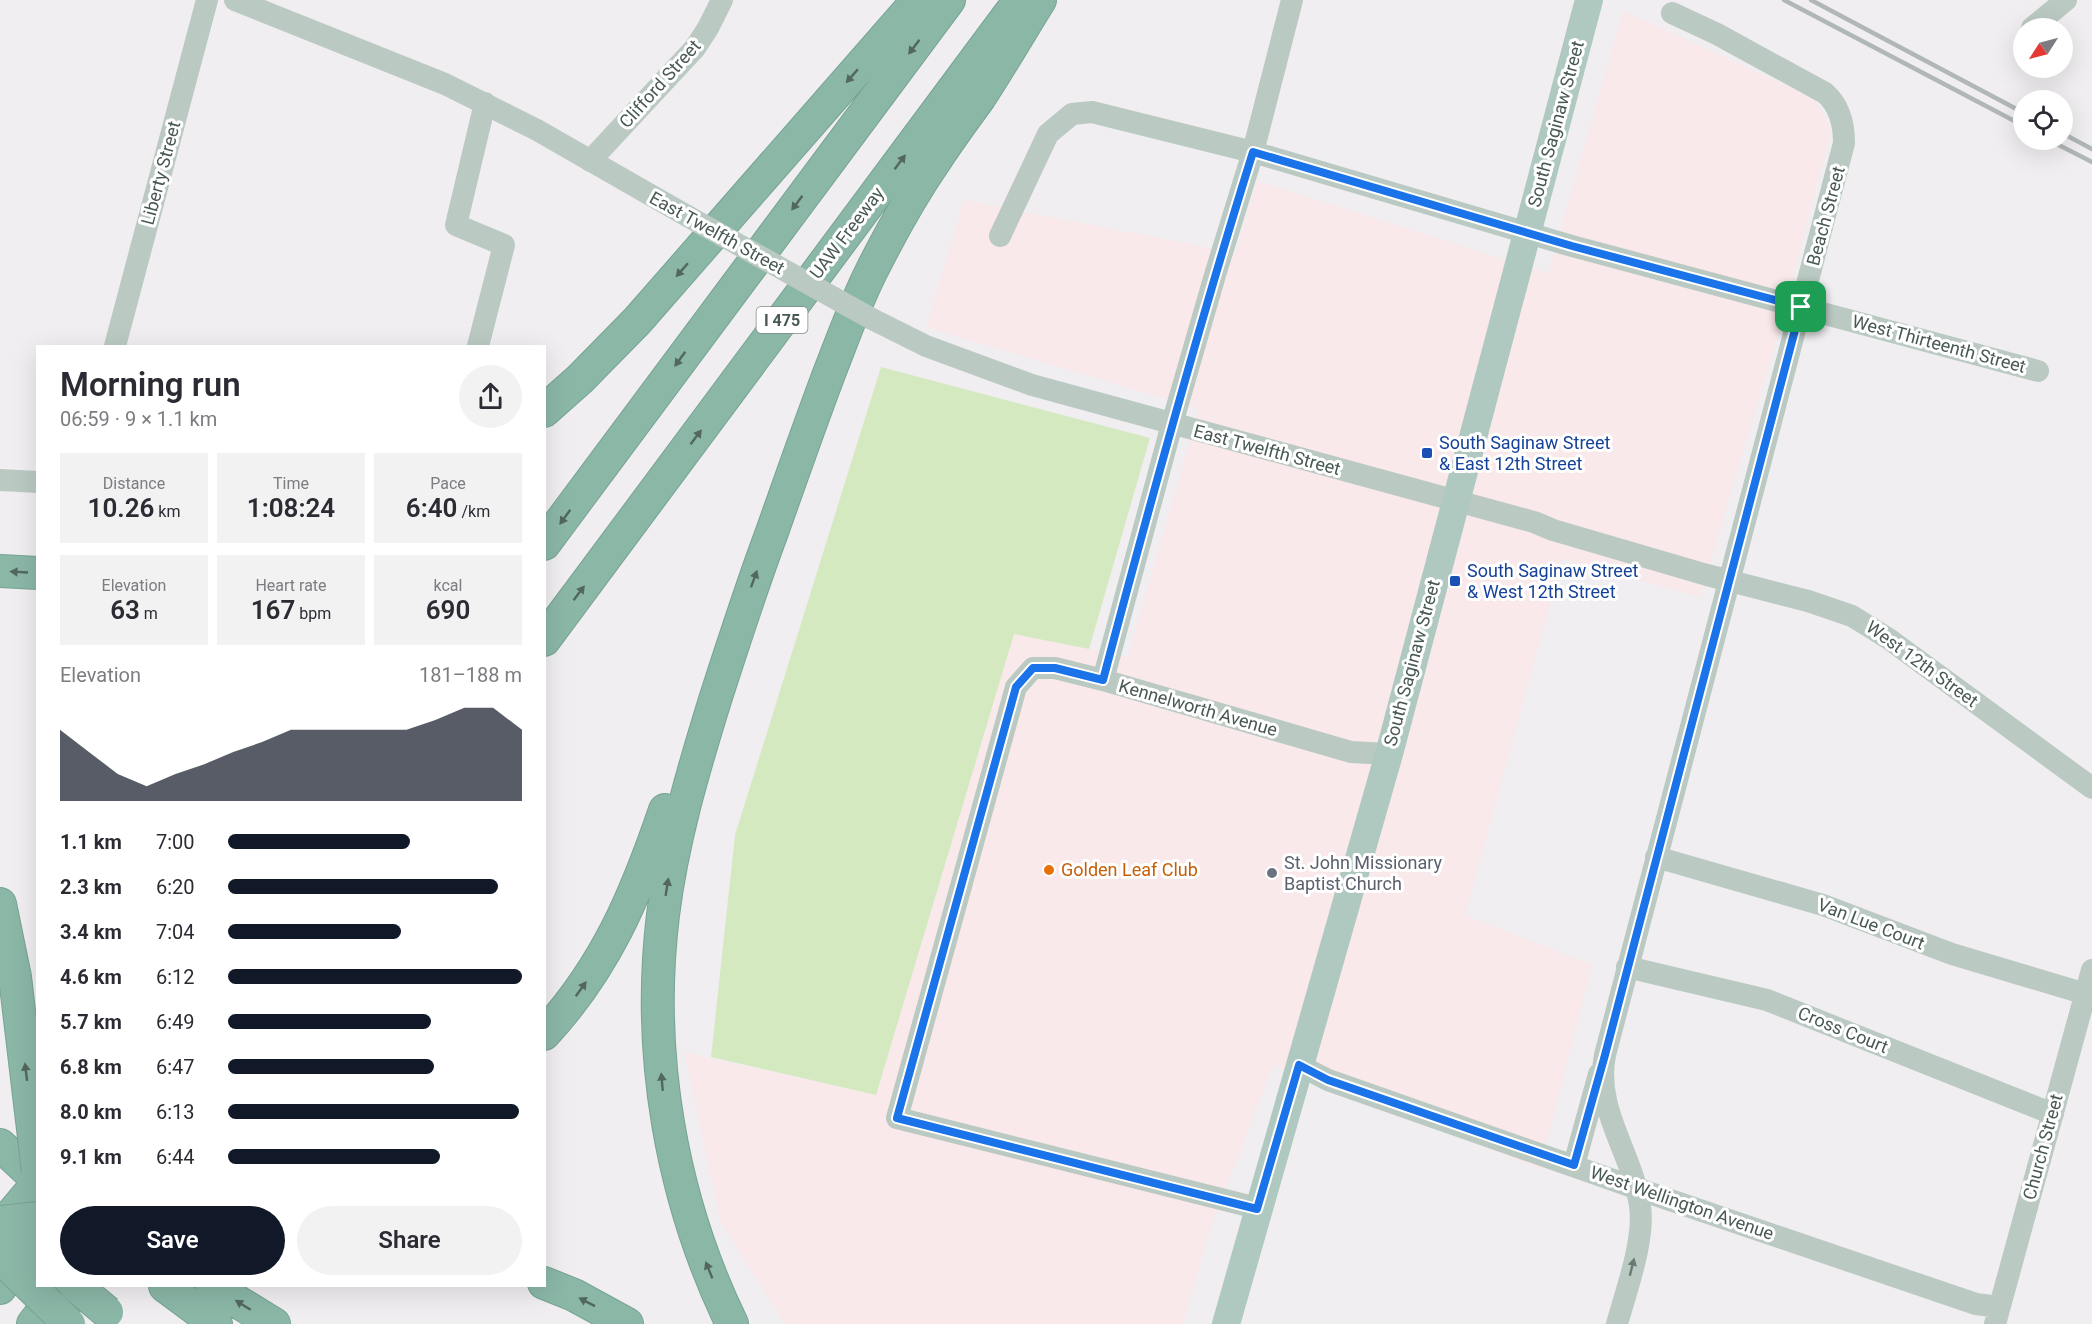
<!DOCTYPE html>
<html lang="en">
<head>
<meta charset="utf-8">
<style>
	body { margin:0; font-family:Roboto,sans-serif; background:#f2f2f3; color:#2b2b33; height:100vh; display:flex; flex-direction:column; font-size:22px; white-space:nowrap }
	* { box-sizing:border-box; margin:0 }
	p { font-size:20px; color:#7c7c81 }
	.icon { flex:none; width:33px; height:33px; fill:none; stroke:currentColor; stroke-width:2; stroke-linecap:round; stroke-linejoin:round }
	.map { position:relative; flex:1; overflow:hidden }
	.drawer { position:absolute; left:36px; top:345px; width:510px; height:942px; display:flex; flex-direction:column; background:#fff; border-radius:0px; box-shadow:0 6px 24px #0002 }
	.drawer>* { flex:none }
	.needle { width:39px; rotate:234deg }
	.controls { position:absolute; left:2013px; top:18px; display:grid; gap:12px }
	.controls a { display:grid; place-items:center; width:60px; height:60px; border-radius:50%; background:#fff; box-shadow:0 6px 24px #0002; font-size:30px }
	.pin { position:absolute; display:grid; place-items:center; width:51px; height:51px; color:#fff; margin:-26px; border-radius:12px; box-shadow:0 3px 9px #0006 }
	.round { display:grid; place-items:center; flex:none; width:63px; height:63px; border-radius:32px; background:#f2f2f3 }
	.headline { display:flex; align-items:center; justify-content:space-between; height:102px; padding:0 24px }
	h1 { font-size:33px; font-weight:600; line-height:45px }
	.metrics { display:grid; grid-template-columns:repeat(3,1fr); gap:9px; height:102px; padding:6px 24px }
	.metrics div { display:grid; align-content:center; border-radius:0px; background:#f2f2f3; text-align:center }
	.metrics b { font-size:26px; font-weight:600 }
	.metrics small { font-size:16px; font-weight:400 }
	.metrics p { font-size:16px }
	.chart { height:168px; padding:12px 24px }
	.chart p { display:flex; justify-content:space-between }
	.chart svg { width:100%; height:108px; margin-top:6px; fill:#111827; opacity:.7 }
	.action { display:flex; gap:12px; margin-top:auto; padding:12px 24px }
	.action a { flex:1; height:69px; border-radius:36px; background:#111827; color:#fff; font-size:24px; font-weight:600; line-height:69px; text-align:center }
	.action a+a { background:#f2f2f3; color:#2b2b33 }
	ul { padding:0 24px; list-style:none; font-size:20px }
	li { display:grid; grid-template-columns:96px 72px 1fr; align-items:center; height:45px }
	li i { height:15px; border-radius:8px; background:#111827 }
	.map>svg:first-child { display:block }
	.commercial { fill:#f9e9eb }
	.green { fill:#d5e9c1 }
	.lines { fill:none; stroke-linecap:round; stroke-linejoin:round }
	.highway-casing { stroke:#76a393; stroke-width:34 }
	.minor { stroke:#bbc9c3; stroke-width:22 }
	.major { stroke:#b0c9c0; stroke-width:28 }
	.highway { stroke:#8bb7a7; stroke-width:32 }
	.rail { stroke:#b1b7b6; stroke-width:4.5 }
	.highway-bridge-casing { stroke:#76a393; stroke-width:34; stroke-linecap:butt }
	.minor-bridge { stroke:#bbc9c3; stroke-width:22 }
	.highway-bridge { stroke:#8bb7a7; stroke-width:32 }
	.oneway { fill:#52675f }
	.oneway2 { fill:#6a7b74 }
	.route-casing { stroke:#fff; stroke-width:12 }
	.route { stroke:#1a73e8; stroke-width:8 }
	.transit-dot { fill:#1a4fb4; stroke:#fff; stroke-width:2 }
	.food-dot { fill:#e8710a; stroke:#fff; stroke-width:2 }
	.worship-dot { fill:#6b7280; stroke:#fff; stroke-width:2 }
	.labels { text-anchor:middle; stroke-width:6; stroke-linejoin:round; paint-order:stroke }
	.shield { fill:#fff; stroke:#7f8b86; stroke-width:1.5 }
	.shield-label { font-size:16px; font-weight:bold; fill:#485952 }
	.street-label { font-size:18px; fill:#485952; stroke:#fff }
	.transit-label { font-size:18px; fill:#164399; stroke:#fff; text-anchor:start }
	.worship-label { font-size:18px; fill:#5b616d; stroke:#fff; text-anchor:start }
	.food-label { font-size:18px; fill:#c56008; stroke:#fff; text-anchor:start }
</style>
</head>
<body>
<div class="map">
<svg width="2092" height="1324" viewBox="0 0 2092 1324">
	<rect width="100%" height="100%" fill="#f0eef0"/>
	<!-- commercial -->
	<path class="commercial" d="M1623,11L1814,98L1831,130L1780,328L1700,597L1562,559L1465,915L1592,965L1540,1169L1273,1065L1208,1235L1183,1324H785L721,1223L684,1052L876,1095L1014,634L1128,657L1199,409L926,327L964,200L1236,253L1257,181L1548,273Z"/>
	<!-- green -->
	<path class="green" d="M881,367L1150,438L1089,649L1014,634L876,1095L711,1057L735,835Z"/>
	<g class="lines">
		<defs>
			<path id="highway" d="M544,411L580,379L637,321L918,0
				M544,544L949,0
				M0,571L38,573
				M544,640L1011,12
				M0,904L15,977
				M544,1034C606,967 636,895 665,810
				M0,1145L38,1180
				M0,1228L38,1183
				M544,1283L574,1295L627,1324
				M165,1286L216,1324
				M212,1286L274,1324
				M0,1288L30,1248
				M33,1324L62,1286
				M732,1324C671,1198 646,1054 663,915C672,842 693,771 715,700C733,644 751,588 772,532C791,478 810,424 830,371C843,338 855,304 871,272C890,234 911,196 935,161C949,139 965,118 980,97C1001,65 1020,32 1040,0"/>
		</defs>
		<!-- highway casing -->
		<use href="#highway" class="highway-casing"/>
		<!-- minor -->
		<path class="minor" d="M235,0L445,84L537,130L689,217
			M2032,28L2066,0
			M590,161L695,48L708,28L722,0
			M1000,236L1048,134L1072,114L1092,112L1253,152L1572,246L2038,371
			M872,319L926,346L1032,385L1534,522L1553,530L1707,575L1808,601L1852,616L1889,639L2092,788
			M115,346L207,0
			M478,346L504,245L456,225L485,103
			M0,480L38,482
			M1103,680L1172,424L1215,275L1253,152L1292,0
			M1656,857L1823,905L1952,954L2086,994
			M1627,967L1767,1000L2053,1114
			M1299,1065L1328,1080L1670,1200L1976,1304L1999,1307
			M1574,1165L1599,1074
			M1257,1208L897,1118L1016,687L1033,668H1055L1103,680L1351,752L1389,754
			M1617,1324C1626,1291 1645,1240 1640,1206C1633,1154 1594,1110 1605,1055L1844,143C1844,124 1840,106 1825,93L1717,34L1672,13
			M1995,1324L2092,970"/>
		<!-- major -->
		<path class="major" d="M1226,1324L1389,754L1589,0"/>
		<!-- highway -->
		<use href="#highway" class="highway"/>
		<!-- rail -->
		<path class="rail" d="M1784,0L2024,126
			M1811,0L2024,113
			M2062,133L2092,149
			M2049,140L2092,162"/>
		<defs>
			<path id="highway-bridge" d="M15,977L38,1171
				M0,1222L38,1254
				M0,1222L38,1218
				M0,1257L69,1324
				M76,1286L107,1312"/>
		</defs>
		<!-- highway-bridge casing -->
		<use href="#highway-bridge" class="highway-bridge-casing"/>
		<!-- minor-bridge -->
		<path class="minor-bridge" d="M689,217L872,319"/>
		<!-- highway-bridge -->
		<use href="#highway-bridge" class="highway-bridge"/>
	</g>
	<!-- one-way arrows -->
	<defs><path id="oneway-solid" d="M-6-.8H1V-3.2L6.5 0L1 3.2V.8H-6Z" transform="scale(1.5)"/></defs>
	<g class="oneway">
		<use href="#oneway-solid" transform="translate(914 47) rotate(127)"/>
		<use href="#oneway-solid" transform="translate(852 76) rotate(131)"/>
		<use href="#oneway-solid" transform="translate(900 162) rotate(-53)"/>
		<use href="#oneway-solid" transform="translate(797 203) rotate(127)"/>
		<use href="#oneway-solid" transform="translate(682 270) rotate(131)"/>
		<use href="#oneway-solid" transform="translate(680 359) rotate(126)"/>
		<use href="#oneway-solid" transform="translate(696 437) rotate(-53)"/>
		<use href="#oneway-solid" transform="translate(565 517) rotate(126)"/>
		<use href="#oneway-solid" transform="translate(19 572) rotate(-177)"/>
		<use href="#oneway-solid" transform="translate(754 579) rotate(-70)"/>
		<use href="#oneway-solid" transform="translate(579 593) rotate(-53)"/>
		<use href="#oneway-solid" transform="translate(667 887) rotate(-81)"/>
		<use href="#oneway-solid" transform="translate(581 989) rotate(-54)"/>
		<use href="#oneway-solid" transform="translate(26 1072) rotate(-97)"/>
		<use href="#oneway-solid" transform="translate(662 1082) rotate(-95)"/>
		<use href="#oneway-solid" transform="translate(709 1270) rotate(-112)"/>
		<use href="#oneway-solid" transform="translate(587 1302) rotate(-153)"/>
		<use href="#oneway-solid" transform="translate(243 1305) rotate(-148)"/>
	</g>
	<use class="oneway2" href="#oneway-solid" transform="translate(1632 1267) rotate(-76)"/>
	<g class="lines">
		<defs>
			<path id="route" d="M1253,152L1572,246L1801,307L1605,1055L1574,1165L1328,1080L1299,1065L1257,1209L897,1118L1016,687L1033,668H1055L1103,680C1150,503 1198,327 1253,152Z"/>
		</defs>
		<!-- route casing -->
		<use href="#route" class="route-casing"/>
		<!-- route -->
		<use href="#route" class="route"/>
	</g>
	<!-- markers -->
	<g class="transit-dot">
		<rect x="1421" y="447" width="12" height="12" rx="3"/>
		<rect x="1449" y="575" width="12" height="12" rx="3"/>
	</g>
	<circle class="food-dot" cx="1049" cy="870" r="6"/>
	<circle class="worship-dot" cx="1272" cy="873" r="6"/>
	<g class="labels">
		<!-- shield labels -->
		<rect class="shield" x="756.5" y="307" width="51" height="26" rx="4.5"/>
		<g class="shield-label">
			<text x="782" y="326">I 475</text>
		</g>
		<!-- street labels -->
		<g class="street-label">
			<text transform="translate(660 84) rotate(-48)" y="6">Clifford Street</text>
			<text transform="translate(1556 124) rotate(-75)" y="6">South Saginaw Street</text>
			<text transform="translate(161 173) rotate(-75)" y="6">Liberty Street</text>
			<text transform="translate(1826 216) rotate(-75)" y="6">Beach Street</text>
			<text transform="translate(717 233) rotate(29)" y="6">East Twelfth Street</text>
			<text transform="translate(847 233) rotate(-53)" y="6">UAW Freeway</text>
			<text transform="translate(1939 344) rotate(15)" y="6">West Thirteenth Street</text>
			<text transform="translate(1267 450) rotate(15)" y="6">East Twelfth Street</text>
			<text transform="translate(1412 663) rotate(-75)" y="6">South Saginaw Street</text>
			<text transform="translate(1922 664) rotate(36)" y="6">West 12th Street</text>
			<text transform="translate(1198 708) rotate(16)" y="6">Kennelworth Avenue</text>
			<text transform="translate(1871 924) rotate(21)" y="6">Van Lue Court</text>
			<text transform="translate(1843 1030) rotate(22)" y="6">Cross Court</text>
			<text transform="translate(2043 1147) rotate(-75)" y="6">Church Street</text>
			<text transform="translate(1682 1203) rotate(19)" y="6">West Wellington Avenue</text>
		</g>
		<!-- transit labels -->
		<g class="transit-label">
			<text x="1439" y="449">South Saginaw Street<tspan x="1439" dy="21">&amp; East 12th Street</tspan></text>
			<text x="1467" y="577">South Saginaw Street<tspan x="1467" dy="21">&amp; West 12th Street</tspan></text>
		</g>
		<!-- worship labels -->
		<g class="worship-label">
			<text x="1284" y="869">St. John Missionary<tspan x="1284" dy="21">Baptist Church</tspan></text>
		</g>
		<!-- food labels -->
		<g class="food-label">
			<text x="1061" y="876">Golden Leaf Club</text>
		</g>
	</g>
</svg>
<div class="controls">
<a><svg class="needle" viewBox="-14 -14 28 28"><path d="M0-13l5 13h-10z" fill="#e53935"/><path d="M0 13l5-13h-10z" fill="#7c7c81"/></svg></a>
<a><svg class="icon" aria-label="locate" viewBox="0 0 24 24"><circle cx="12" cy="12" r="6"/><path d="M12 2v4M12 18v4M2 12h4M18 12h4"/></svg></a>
</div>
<div class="pin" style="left:1801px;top:307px;background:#1e9e55"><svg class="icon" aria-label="arrive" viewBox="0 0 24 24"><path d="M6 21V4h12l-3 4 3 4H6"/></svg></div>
<section class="drawer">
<div class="headline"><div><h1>Morning run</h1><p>06:59 · 9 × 1.1 km</p></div><a class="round"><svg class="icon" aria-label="share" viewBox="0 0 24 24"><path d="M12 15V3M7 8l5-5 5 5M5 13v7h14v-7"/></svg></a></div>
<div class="metrics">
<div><p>Distance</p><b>10.26<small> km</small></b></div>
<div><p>Time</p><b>1:08:24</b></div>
<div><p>Pace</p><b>6:40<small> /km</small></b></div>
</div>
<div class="metrics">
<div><p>Elevation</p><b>63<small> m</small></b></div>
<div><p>Heart rate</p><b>167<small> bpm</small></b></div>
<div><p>kcal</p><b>690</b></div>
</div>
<div class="chart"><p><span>Elevation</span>181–188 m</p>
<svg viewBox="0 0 160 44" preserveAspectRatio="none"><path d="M0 44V15L10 24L20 33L30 38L40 33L50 29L60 24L70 20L80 15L90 15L100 15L110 15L120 15L130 11L140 6L150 6L160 15V44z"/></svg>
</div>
<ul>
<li><b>1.1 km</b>7:00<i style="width:62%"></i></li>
<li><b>2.3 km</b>6:20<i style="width:92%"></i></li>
<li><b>3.4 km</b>7:04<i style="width:59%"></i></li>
<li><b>4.6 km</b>6:12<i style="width:100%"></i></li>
<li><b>5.7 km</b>6:49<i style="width:69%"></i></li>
<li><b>6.8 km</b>6:47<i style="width:70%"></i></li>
<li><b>8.0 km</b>6:13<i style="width:99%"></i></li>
<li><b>9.1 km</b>6:44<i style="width:72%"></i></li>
</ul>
<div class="action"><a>Save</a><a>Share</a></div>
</section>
</div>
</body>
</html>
